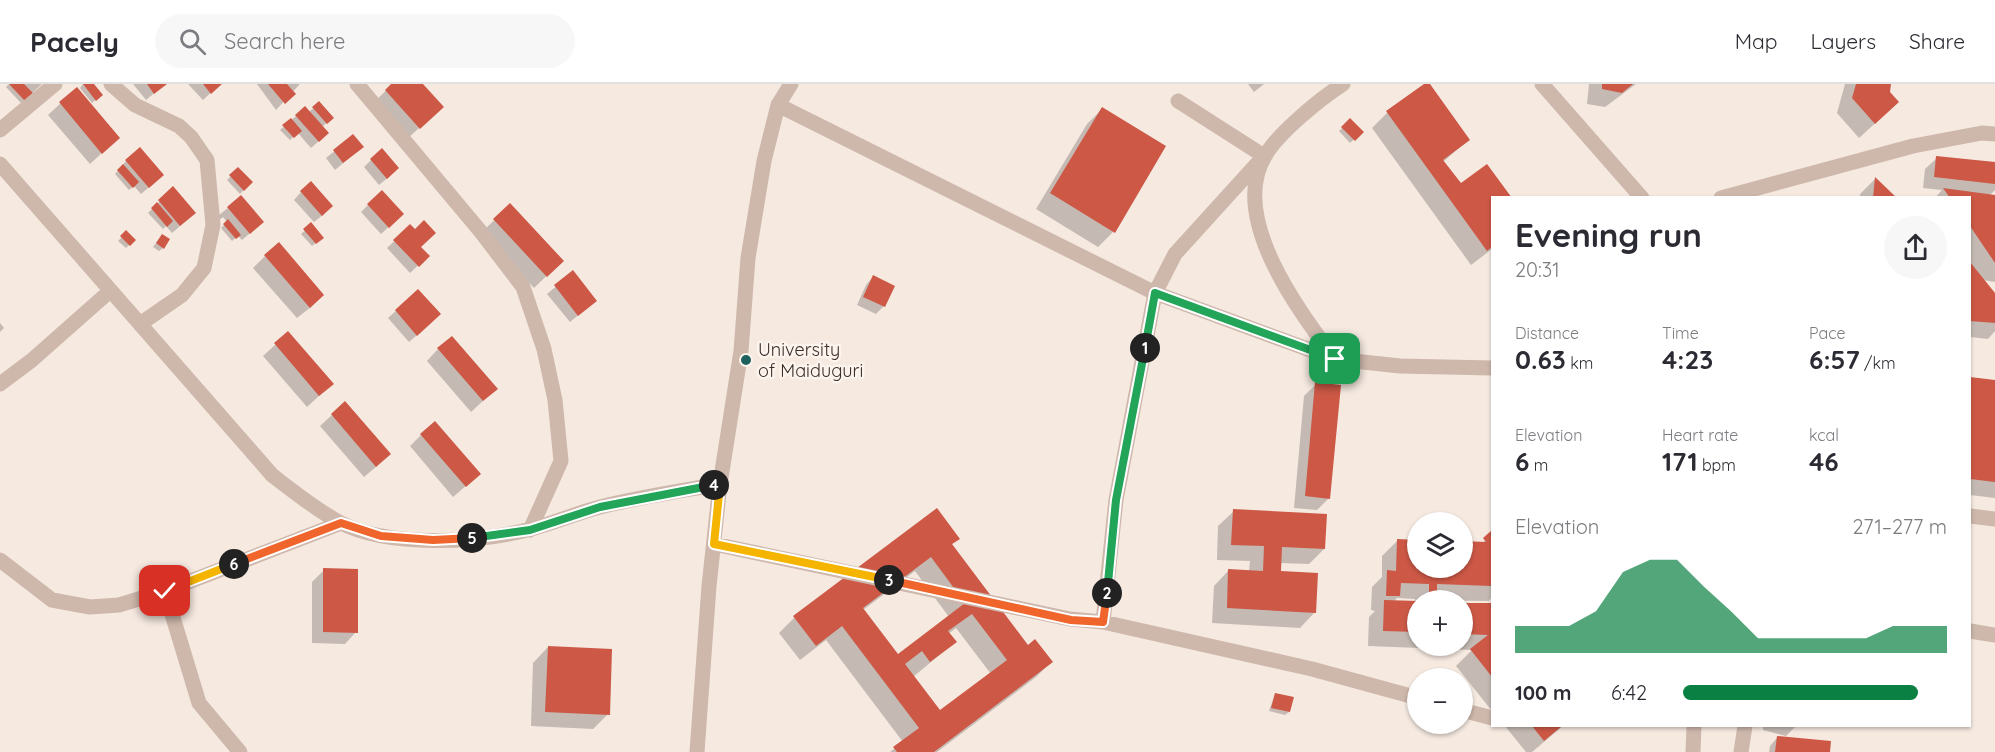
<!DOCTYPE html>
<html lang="en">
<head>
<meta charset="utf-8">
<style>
	body { margin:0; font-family:Quicksand,sans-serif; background:#f7f7f7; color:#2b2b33; height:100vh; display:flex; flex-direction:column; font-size:22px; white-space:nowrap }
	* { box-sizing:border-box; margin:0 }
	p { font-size:20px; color:#7c7c81 }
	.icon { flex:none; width:33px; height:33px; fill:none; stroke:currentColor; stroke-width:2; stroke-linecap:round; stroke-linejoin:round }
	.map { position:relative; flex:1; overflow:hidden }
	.side { position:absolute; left:1491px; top:112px; width:480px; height:531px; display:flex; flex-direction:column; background:#fff; border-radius:0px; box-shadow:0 2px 4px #0004 }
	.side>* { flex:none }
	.buttons { position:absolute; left:1407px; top:428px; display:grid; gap:12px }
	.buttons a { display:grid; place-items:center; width:66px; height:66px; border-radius:50%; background:#fff; box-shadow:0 2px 4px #0004; font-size:30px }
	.pin { position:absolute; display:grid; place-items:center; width:51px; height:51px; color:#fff; margin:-26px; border-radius:12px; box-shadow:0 3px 9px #0006 }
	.km { position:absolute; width:30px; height:30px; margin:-15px; border-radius:50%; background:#222; color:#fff; font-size:16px; line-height:30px; text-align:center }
	.round { display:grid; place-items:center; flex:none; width:63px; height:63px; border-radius:32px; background:#f7f7f7 }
	.head { display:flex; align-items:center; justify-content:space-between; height:102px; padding:0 24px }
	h1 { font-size:33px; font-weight:700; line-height:45px }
	.metrics { display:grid; grid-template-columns:repeat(3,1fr); gap:9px; height:102px; padding:6px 24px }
	.metrics div { display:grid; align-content:center }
	.metrics b { font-size:26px; font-weight:700 }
	.metrics small { font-size:16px; font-weight:400 }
	.metrics p { font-size:16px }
	.chart { height:168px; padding:12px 24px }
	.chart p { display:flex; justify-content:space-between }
	.chart svg { width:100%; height:108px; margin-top:6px; fill:#0b8043; opacity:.7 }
	ul { padding:0 24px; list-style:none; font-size:20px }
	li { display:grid; grid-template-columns:96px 72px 1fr; align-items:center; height:45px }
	li i { height:15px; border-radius:8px; background:#0b8043 }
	header { display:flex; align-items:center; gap:36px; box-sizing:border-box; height:84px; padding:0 30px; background:#fff; border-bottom:2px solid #e1e1e2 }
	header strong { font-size:28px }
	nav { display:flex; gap:33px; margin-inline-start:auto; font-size:21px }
	.search { width:420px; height:54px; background:#f7f7f7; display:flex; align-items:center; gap:15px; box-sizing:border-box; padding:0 21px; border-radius:33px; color:#7c7c81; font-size:22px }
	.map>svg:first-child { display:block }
	.shadow { fill:#0003; fill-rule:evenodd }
	.building { fill:#cd5846; fill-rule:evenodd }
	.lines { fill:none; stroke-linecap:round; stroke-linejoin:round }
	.minor { stroke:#ceb7ab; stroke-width:15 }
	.split-1-casing { stroke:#fff; stroke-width:12 }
	.split-2-casing { stroke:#fff; stroke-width:12 }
	.split-3-casing { stroke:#fff; stroke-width:12 }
	.split-4-casing { stroke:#fff; stroke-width:12 }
	.split-5-casing { stroke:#fff; stroke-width:12 }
	.split-6-casing { stroke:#fff; stroke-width:12 }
	.split-7-casing { stroke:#fff; stroke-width:12 }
	.split-1 { stroke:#22a559; stroke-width:8 }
	.split-2 { stroke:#22a559; stroke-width:8 }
	.split-3 { stroke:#f0652b; stroke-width:8 }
	.split-4 { stroke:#f5b400; stroke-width:8 }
	.split-5 { stroke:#22a559; stroke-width:8 }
	.split-6 { stroke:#f0652b; stroke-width:8 }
	.split-7 { stroke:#f5b400; stroke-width:8 }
	.poi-dot { fill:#1c615e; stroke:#fcf4ed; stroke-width:2 }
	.labels { text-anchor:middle; stroke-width:5; stroke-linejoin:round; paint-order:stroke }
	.poi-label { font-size:18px; fill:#3c2e2a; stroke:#fcf4ed; text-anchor:start }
</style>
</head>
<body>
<header>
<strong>Pacely</strong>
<div class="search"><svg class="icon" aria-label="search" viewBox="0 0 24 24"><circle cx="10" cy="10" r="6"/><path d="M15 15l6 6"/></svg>Search here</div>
<nav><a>Map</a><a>Layers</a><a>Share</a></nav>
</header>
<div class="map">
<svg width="1995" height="668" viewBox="0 0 1995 668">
	<rect width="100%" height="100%" fill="#f5e9e0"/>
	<!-- shadow -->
	<path class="shadow" d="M9,0H42L21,19L6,3Z
		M83,0H92L101,11L92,19L80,4Z
		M133,0H165L146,16Z
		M188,0H220L203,16Z
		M257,0H300L276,26Z
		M393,0H421L430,34L407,55L374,18Z
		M1248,0H1264L1254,8Z
		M1427,0L1468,56L1443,78L1460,102L1510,114H1492V165L1471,181L1372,44L1387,29Z
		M1589,0H1636L1605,23L1587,20Z
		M1845,0H1889L1882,33L1859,54L1837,29Z
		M76,5L118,54L90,80L48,31Z
		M319,19L332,34L322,43L320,56L311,64L298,49L290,56L280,46L296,32L309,28Z
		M1102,25L1113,148L1098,163L1036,125L1087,40Z
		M1350,36L1362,48L1350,59L1339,47Z
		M353,52L354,70L335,86L326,74Z
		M1937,74L1995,80V106L1989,112L1995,113V198L1983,196L1995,211V247L1988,255L1970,253V114H1935L1942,106L1923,104L1925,85Z
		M371,76L390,92L379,101L364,83Z
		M126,77L155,98L141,110L134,102L129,106L115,90Z
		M238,85L251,98L240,110L227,96Z
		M1875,95L1894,114H1860V110Z
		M173,104L187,136L172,149L166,142L163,145L148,129Z
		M301,108L324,130L314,138L294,116Z
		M368,121L394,138L381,150L361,128Z
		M510,121L562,177L534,204L482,148Z
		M228,124L255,145L242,156L238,152L232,157L221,144L227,138L223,133L217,138L215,134Z
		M311,141L322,154L312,162L301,150Z
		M410,142L420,163L428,172L410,189L387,164Z
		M126,149L134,156L126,164L118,157Z
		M159,155L163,164L159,167L153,163Z
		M265,172L311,223L297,234L253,184Z
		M572,189L587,224L570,238L547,210Z
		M873,193L884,222L876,230L857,221L866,201Z
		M418,207L432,238L409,258L388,234Z
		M0,239L4,244L0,248Z
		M288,249L332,300L307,323L263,272Z
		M438,265L484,316L471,328L427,277Z
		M1970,294L1995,298V414L1970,411Z
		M1316,300L1329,414L1317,426L1294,424L1304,312Z
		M345,319L377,382L364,393L320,342Z
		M421,351L467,401L453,413L410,362Z
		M1234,427L1324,465L1309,480L1280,479V489L1315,528L1300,544L1212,539L1214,502L1229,486L1249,487L1250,477L1217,476L1218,442Z
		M1492,448V513L1489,517L1418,516V561H1462V520L1492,549V627L1456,582L1472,566L1368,562L1369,533L1375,527L1371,526L1372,503L1382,493V472L1398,456L1418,483H1462ZM1397,514L1415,515V518H1393Z
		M958,455L951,461L1028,563L1051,578L1036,593L937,668H890L903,658L826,556L800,576L779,549L794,534ZM915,487L949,533L897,572L863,526ZM956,544L991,590L940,628L913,593L955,558L948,550Z
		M324,486L356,548L345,560L312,559V498Z
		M548,563L608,630L593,645L531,642L533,579Z
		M1275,610L1289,628L1285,631L1269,627Z
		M1505,642H1563L1532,668H1526Z
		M1763,642H1796L1786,652L1763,646Z
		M1777,654L1828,668H1769L1770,662Z"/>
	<!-- building -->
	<path class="building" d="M9,0H24L33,9L25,17Z
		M83,0H94L103,11L96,17Z
		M147,0H167L154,10Z
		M203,0H222L211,10Z
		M268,0H287L296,10L285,20Z
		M391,0H423L444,23L420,45L385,6Z
		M1424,0H1430L1470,56L1443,76L1461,99L1487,80L1512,114H1492V163L1487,167L1386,27Z
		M1602,0H1633L1622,9L1602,5Z
		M1856,0H1891L1890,8L1899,18L1875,40L1852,14Z
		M77,3L120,54L102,70L59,18Z
		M319,17L334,34L327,40L312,23Z
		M305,22L329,49L319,58L295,31Z
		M1102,23L1166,62L1115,149L1050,109Z
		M291,34L302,47L294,54L282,41Z
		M1350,34L1364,48L1355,57L1341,43Z
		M353,50L364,63L343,79L333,66Z
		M140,63L164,91L149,104L125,76Z
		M382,64L399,84L387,95L370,75Z
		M1936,72L1995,78V100L1934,93Z
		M123,80L139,98L133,104L117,86Z
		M238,83L253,98L244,107L229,91Z
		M1875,93L1897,114H1873Z
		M311,97L333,122L322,132L300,107Z
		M173,102L196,129L180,142L158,116Z
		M1943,104L1995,111V179L1970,142V114H1950Z
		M382,106L404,130L389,144L367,120Z
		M241,111L264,138L250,150L227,123Z
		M157,118L173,137L167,143L151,124Z
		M510,119L564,177L547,193L493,135Z
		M228,135L241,151L236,155L223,140Z
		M424,136L436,149L421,163L430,172L419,183L393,156L410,140L415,145Z
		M311,138L324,154L316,160L303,145Z
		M126,146L136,156L130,162L120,152Z
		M162,150L170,155L164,165L156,159Z
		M279,158L324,211L310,224L264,171Z
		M1970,178L1995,209V239L1970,237Z
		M573,186L597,217L578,232L554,201Z
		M873,191L895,202L885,223L863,213Z
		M418,205L441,230L417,252L395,226Z
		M288,247L334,300L319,312L274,259Z
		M452,252L498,305L483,317L437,264Z
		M1970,293L1995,296V398L1970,395Z
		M1315,298L1341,301L1330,415L1305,412Z
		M345,317L391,370L376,383L331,330Z
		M435,337L481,390L466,403L420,350Z
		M937,424L960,455L952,460L1028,561L1035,555L1053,578L934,668H897L893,663L919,644L842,542L816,562L793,532ZM931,473L965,519L898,570L863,524ZM972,530L1007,576L940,626L905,580L922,567L930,578L957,558L948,547Z
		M1233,425L1327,430L1325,465L1282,463L1281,487L1318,489L1316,529L1227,524L1228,485L1263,487L1264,462L1231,461Z
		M1492,446V502L1437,500V516H1429V500L1401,499L1400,512H1386L1387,486L1396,487L1397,455L1418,456V483H1462V457L1486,458L1483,454Z
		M323,484L358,485V549L323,548Z
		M1384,516L1418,517V548L1383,547Z
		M1462,519H1492V593L1470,565L1488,551L1462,550Z
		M548,562L612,565L610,631L545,628Z
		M1275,609L1294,613L1290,628L1271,624Z
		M1532,642H1562L1544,657Z
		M1777,652L1831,657L1830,668H1775Z"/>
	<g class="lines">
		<!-- minor -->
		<path class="minor" d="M111,0L135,21L179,42L191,53L207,76L213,141L204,184L182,211L140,240
			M357,0L481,148L523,203L544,265L555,316L561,377L530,446
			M1542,0L1642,114
			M1178,17L1264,72L1175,170L1155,209L1116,416L1103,538L1312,585L1418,614
			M778,21L1155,209L1335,275L1400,282L1492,284
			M0,46L55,0
			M0,80L272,391C294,408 315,425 339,438C388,464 478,459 531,445C554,439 577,429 600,423C639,413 681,407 720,400
			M1721,114L1913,62L1982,49L1995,50
			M1335,275C1300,228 1228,134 1265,72C1278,49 1320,15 1343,0
			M0,300L32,276L110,207
			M1970,432L1995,435
			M714,460L1070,535L1103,538
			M0,476L52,516L90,523L119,521L165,507L341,439
			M165,507L199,619L240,668
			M1970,547L1995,551
			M1462,626L1492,634
			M697,668L709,502L720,400L741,267L748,174L764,77L778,21L791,0
			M1693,668L1694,642
			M1741,668L1745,642"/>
	</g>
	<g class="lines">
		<defs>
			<path id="split-1" d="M1145,264L1155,209L1335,275"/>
			<path id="split-2" d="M1107,509L1116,416L1145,264"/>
			<path id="split-3" d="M889,496L1071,536L1103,538L1107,509"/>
			<path id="split-4" d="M714,401L720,400L714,460L889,496"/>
			<path id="split-5" d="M472,454L530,446L600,423L714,401"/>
			<path id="split-6" d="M234,480L341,439L381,452L433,456L472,454"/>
			<path id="split-7" d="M165,507L234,480"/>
		</defs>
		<!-- split-1 casing -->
		<use href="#split-1" class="split-1-casing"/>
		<!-- split-2 casing -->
		<use href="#split-2" class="split-2-casing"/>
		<!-- split-3 casing -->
		<use href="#split-3" class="split-3-casing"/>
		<!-- split-4 casing -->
		<use href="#split-4" class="split-4-casing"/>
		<!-- split-5 casing -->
		<use href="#split-5" class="split-5-casing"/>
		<!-- split-6 casing -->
		<use href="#split-6" class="split-6-casing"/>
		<!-- split-7 casing -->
		<use href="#split-7" class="split-7-casing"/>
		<!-- split-1 -->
		<use href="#split-1" class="split-1"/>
		<!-- split-2 -->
		<use href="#split-2" class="split-2"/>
		<!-- split-3 -->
		<use href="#split-3" class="split-3"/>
		<!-- split-4 -->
		<use href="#split-4" class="split-4"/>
		<!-- split-5 -->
		<use href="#split-5" class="split-5"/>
		<!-- split-6 -->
		<use href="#split-6" class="split-6"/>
		<!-- split-7 -->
		<use href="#split-7" class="split-7"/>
	</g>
	<!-- markers -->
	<circle class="poi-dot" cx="746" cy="276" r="6"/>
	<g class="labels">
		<!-- poi labels -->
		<g class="poi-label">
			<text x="758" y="272">University<tspan x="758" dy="21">of Maiduguri</tspan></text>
		</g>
	</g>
</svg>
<div class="buttons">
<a><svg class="icon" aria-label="layers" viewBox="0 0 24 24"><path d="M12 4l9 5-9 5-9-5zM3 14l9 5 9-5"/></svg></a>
<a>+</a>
<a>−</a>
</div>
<div class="pin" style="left:1335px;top:275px;background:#1e9e55"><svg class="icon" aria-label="arrive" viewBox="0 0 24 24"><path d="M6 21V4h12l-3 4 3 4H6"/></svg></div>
<div class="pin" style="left:165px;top:507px;background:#d93025"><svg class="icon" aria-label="check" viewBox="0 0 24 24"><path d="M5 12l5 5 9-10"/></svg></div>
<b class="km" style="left:1145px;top:264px">1</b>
<b class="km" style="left:1107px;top:509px">2</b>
<b class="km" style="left:889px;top:496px">3</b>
<b class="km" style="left:714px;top:401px">4</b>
<b class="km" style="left:472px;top:454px">5</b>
<b class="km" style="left:234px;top:480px">6</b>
<section class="side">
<div class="head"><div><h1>Evening run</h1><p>20:31</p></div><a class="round"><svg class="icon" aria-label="share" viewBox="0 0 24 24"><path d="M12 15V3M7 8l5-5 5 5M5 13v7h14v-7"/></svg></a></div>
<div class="metrics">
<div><p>Distance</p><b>0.63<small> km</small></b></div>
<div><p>Time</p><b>4:23</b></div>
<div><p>Pace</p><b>6:57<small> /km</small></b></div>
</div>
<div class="metrics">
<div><p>Elevation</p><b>6<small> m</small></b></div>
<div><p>Heart rate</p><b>171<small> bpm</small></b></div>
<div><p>kcal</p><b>46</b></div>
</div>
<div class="chart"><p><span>Elevation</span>271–277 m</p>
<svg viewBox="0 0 160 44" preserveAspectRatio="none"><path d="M0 44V33L10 33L20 33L30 27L40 11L50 6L60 6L70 17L80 27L90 38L100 38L110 38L120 38L130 38L140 33L150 33L160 33V44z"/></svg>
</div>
<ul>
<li><b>100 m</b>6:42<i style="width:89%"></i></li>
</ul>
</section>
</div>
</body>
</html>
